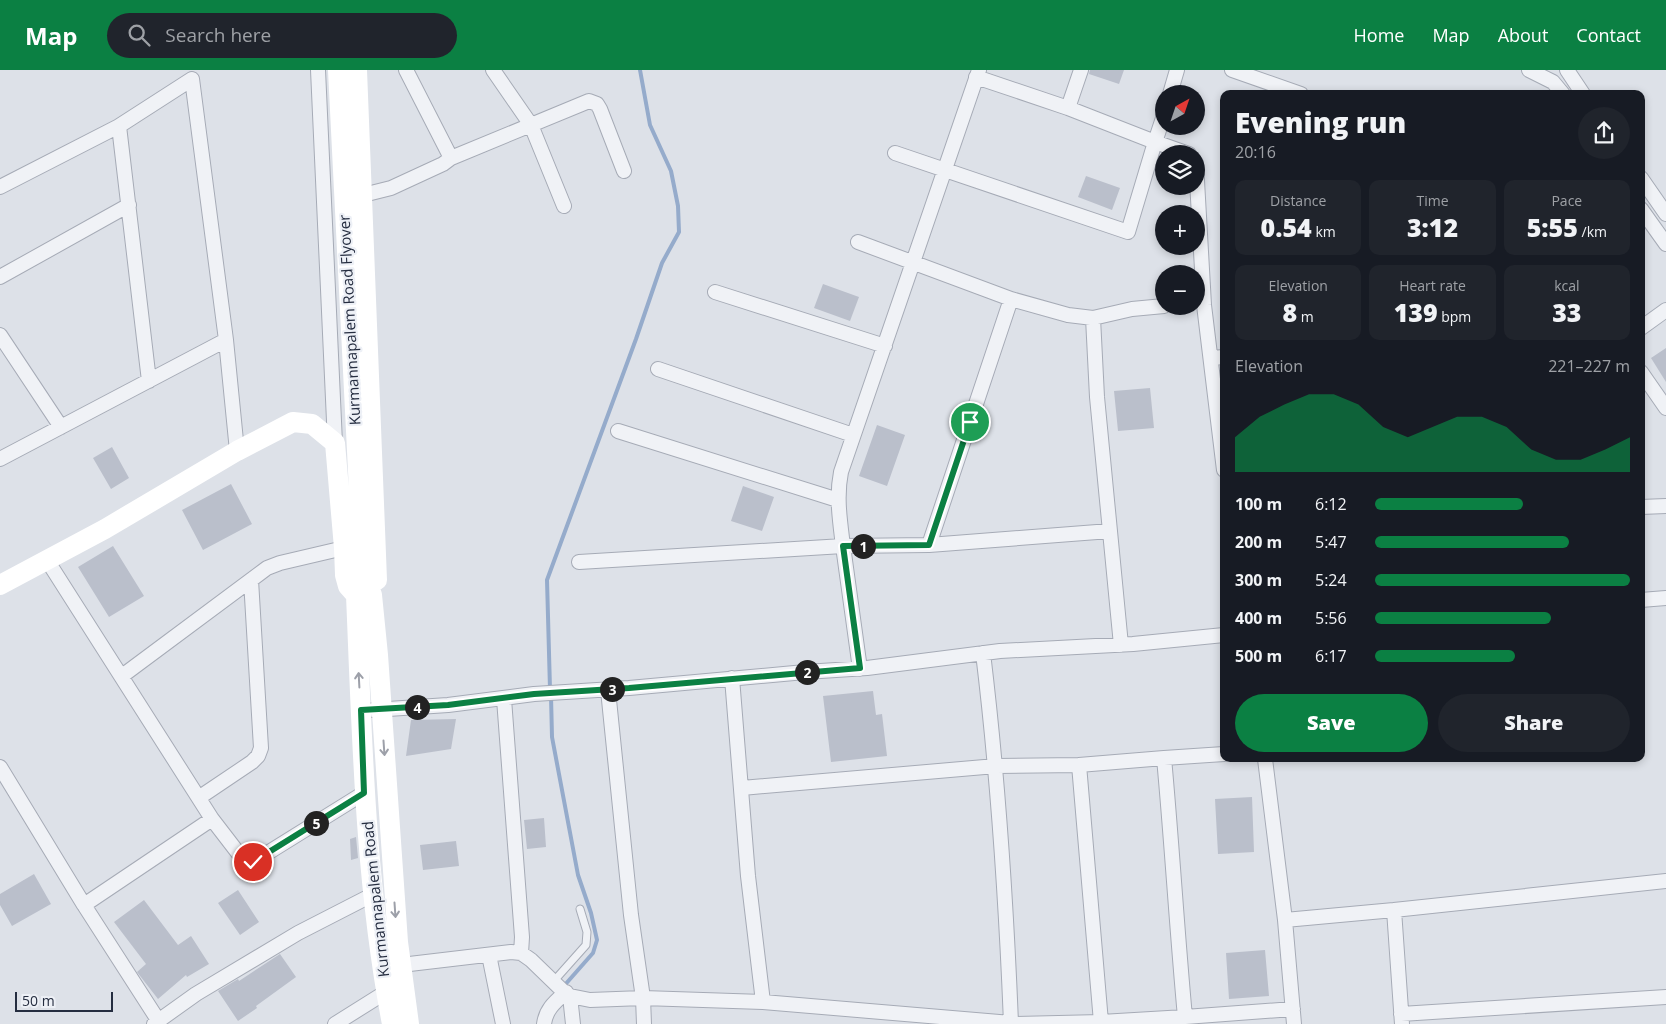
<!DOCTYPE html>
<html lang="en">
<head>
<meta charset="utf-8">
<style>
	body { margin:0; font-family:"Open Sans",sans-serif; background:#20242c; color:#f1f3f6; height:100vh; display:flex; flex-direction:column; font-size:19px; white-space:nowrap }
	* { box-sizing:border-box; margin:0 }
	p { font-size:16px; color:#9ea1a6 }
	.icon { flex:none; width:28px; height:28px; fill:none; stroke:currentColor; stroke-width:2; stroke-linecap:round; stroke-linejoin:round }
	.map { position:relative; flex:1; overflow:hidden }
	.details { position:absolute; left:1220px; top:20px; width:425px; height:672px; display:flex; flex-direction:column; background:#171b24; border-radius:10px; box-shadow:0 2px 8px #0003 }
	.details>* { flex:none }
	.needle { width:32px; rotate:40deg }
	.buttons { position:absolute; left:1155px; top:15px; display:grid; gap:10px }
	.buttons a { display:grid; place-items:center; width:50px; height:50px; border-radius:50%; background:#171b24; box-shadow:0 2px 8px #0003; font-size:25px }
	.scale { position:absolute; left:15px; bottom:12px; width:98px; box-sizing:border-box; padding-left:5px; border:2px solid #252d40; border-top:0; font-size:14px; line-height:18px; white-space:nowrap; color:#252d40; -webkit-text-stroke:4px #edf0f6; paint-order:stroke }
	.pin { position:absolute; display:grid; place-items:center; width:42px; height:42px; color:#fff; margin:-21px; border:2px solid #fff; border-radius:50%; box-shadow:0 1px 5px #0007 }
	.km { position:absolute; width:25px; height:25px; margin:-12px; border-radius:50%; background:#222; color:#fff; font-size:14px; line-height:25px; text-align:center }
	.round { display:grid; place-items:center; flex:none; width:52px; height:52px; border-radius:26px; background:#20242c }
	.overview { display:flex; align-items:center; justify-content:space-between; height:85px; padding:0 15px }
	h1 { font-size:28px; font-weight:800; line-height:38px }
	.figures { display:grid; grid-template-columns:repeat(3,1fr); gap:8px; height:85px; padding:5px 15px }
	.figures div { display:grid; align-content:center; border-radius:10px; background:#20242c; text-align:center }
	.figures b { font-size:25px; font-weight:800 }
	.figures small { font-size:14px; font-weight:400 }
	.figures p { font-size:14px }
	.chart { height:140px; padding:10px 15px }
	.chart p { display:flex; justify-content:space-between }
	.chart svg { width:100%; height:90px; margin-top:5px; fill:#0b8043; opacity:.7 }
	.cta { display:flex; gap:10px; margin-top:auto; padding:10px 15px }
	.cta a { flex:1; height:58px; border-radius:30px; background:#0b8043; color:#fff; font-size:20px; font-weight:800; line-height:58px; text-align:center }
	.cta a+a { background:#20242c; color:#f1f3f6 }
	ul { padding:0 15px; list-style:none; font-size:16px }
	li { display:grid; grid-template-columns:80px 60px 1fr; align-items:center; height:38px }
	li i { height:12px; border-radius:6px; background:#0b8043 }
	header { display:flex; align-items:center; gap:30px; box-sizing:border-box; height:70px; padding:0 25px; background:#0b8043; color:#fff }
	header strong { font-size:24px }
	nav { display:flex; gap:28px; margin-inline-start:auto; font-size:18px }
	.search { width:350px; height:45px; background:#20242c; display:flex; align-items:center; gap:12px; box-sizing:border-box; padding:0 18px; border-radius:28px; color:#9ea1a6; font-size:19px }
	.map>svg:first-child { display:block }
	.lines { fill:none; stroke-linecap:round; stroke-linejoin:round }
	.stream { stroke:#95abcb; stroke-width:4 }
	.building { fill:#babfcb }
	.lane-casing { stroke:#a6abb6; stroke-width:9 }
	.street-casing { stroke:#a6abb6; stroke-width:16 }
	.lane { stroke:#f0f2f6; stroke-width:7 }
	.street { stroke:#f0f2f6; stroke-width:14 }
	.secondary { stroke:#fff; stroke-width:20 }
	.oneway { stroke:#9da0a9 }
	.route-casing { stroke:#fff; stroke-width:10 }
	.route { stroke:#0b8043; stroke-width:6 }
	.labels { text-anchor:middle; stroke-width:4.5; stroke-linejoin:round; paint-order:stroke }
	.street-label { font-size:15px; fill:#252d40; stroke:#edf0f6 }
</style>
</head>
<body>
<header>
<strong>Map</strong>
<div class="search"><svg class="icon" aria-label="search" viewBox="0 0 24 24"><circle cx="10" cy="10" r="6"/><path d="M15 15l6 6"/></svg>Search here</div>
<nav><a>Home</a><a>Map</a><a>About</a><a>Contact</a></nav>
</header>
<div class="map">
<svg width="1666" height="954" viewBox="0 0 1666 954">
	<rect width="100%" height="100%" fill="#dde1e8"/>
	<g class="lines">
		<!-- stream -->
		<path class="stream" d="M550,619L547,510L636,269L662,193L679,162L678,136L671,101L650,55L640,0
			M551,626L552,667L578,805L591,843L597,870L593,883L563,917"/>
	</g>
	<!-- building -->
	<path class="building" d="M1090,0H1124L1119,14L1089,4Z
		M1086,106L1120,118L1112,140L1078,127Z
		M823,214L859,227L850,251L814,238Z
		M1666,278V312L1651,288Z
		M1150,318L1154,358L1118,361L1114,321Z
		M877,355L905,365L887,416L859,406Z
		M112,377L129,408L111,419L93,388Z
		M231,414L252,454L203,480L182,440Z
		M743,416L774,427L762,461L731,451Z
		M113,476L144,526L109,547L78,497Z
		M873,621L876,645L882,644L887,686L831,692L823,626Z
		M456,649L451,679L406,686L411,650Z
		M1252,727L1254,782L1218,784L1215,729Z
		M544,748L546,777L527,779L524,750Z
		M356,767L358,788L351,790L350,769Z
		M456,771L459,796L423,800L420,775Z
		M34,804L51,834L12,856L0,835V824Z
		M238,820L259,852L240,865L218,833Z
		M144,830L178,875L191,866L209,894L187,907L186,905L158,929L137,902L146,894L114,852Z
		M1265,880L1269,926L1229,929L1226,883Z
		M280,884L296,907L256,936L257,938L238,951L218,921L238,909L239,911Z"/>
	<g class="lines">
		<defs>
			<path id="lane" d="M553,912L586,875L587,862L580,839"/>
			<path id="street" d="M318,0L335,373
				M493,0L531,55L564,136
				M1232,0L1301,24
				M1529,0L1553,12L1563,24
				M1567,0L1583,24
				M1170,24L1177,0
				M1068,38L1081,0
				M1164,45L1155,72L1189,84
				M119,56L192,9L226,270L237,381
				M895,83L1128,162L1155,72L1068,38L976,7
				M451,88L589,31L597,34L600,39L624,101
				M1196,93L1204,235L1224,400
				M1641,108L1666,144
				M0,117L119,56L149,311
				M363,125L391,118L443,94L451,88L406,0
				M1641,139L1666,174
				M858,172L1011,229L929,475
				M0,207L129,135
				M715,222L885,276
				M1011,229L1068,245L1093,248L1097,327L1121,575
				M1093,248L1132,239L1164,236
				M1641,258L1666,240
				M0,265L61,357
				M1211,288L1224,287
				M658,299L853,365
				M1641,302L1666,338
				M618,361L838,430
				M0,389L226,270
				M1641,437L1666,436
				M579,492L843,476C840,451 836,427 841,402L979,0
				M1641,530L1666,528
				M860,599L843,476L929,475L1110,461
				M122,606L267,498L280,493L344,478
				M732,608L748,806L763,932
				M608,620L631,845L643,928L644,954
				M504,629L522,867L521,883
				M373,640L448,635L534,624L629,618L805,602L867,598L1000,581L1133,574L1224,565
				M1164,688L1224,684
				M1265,689L1285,850
				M1079,695L1164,688C1172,775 1177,861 1185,947L1101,952
				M0,697L84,835L212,749L47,490
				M742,718L996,696L1079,695L1101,952L1011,954
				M200,727L252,692L258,686L261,678L251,510
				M212,749L242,788L247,792H253L364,723
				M84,835L158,950
				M489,885L503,954
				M401,895L511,882L521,883L531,890L563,921L570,926L590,930L643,928L763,932L1011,953C1006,829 998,706 983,583
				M570,926L573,954
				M1401,944L1666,927
				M1185,947L1293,939
				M154,954L196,924L298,863L374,824
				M335,954L386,922
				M544,954C546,939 555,932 566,922
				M1294,954L1285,850L1394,840
				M1402,954L1394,840L1666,811"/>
		</defs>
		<!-- lane casing -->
		<use href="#lane" class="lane-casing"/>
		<!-- street casing -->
		<use href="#street" class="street-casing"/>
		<!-- lane -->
		<use href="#lane" class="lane"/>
		<!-- street -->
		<use href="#street" class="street"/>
		<!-- secondary -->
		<path class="secondary" d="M338,0L363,501L372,525L378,585L398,872L409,954
			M357,0L377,510
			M359,512L356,525C362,668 365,813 392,954
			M0,515L105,459L237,381L293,352L312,354L335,373L344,478L345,505L348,516L356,525H372"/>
	</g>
	<!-- one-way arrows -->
	<defs><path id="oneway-shaft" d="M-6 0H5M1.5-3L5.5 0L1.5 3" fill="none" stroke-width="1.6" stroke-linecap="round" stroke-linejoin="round" transform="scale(1.25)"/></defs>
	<g class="oneway">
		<use href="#oneway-shaft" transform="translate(359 610) rotate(-93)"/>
		<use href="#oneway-shaft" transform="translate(384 678) rotate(86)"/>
		<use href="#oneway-shaft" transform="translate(395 840) rotate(86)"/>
	</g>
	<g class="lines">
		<defs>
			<path id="route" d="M253,792L364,723L361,640L448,635L534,624L629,618L860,598L843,476L929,475L970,352"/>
		</defs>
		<!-- route casing -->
		<use href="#route" class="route-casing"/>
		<!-- route -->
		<use href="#route" class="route"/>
	</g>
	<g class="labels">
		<!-- street labels -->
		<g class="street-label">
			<text transform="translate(350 250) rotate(-93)" y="5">Kurmannapalem Road Flyover</text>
			<text transform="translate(376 829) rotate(-96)" y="5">Kurmannapalem Road</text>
		</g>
	</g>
</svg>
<div class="buttons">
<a><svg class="needle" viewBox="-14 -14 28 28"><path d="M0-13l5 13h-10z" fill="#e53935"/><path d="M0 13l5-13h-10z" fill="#9ea1a6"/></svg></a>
<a><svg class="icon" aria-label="layers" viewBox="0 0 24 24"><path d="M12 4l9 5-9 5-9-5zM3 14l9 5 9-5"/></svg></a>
<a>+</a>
<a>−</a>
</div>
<div class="scale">50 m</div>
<div class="pin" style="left:970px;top:352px;background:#1e9e55"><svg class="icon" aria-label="arrive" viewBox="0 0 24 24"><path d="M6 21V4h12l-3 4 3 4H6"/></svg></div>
<div class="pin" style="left:253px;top:792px;background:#d93025"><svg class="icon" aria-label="check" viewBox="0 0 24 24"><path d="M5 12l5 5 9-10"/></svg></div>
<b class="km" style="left:863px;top:476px">1</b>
<b class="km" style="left:807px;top:602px">2</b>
<b class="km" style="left:612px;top:619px">3</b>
<b class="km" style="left:417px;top:637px">4</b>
<b class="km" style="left:316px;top:753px">5</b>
<section class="details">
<div class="overview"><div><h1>Evening run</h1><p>20:16</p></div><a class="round"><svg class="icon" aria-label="share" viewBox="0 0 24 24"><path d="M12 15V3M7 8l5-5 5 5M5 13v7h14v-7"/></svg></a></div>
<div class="figures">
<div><p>Distance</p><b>0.54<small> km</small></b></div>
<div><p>Time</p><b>3:12</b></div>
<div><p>Pace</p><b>5:55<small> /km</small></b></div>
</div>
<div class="figures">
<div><p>Elevation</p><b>8<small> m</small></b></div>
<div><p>Heart rate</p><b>139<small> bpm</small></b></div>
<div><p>kcal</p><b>33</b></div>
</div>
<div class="chart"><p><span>Elevation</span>221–227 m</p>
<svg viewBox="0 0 160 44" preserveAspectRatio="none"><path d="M0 44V27L10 17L20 11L30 6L40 6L50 11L60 22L70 27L80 22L90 17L100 17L110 22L120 33L130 38L140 38L150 33L160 27V44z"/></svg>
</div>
<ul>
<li><b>100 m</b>6:12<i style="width:58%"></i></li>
<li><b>200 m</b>5:47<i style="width:76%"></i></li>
<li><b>300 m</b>5:24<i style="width:100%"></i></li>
<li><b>400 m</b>5:56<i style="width:69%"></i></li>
<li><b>500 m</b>6:17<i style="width:55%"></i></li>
</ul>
<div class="cta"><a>Save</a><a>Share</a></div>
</section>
</div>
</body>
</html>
